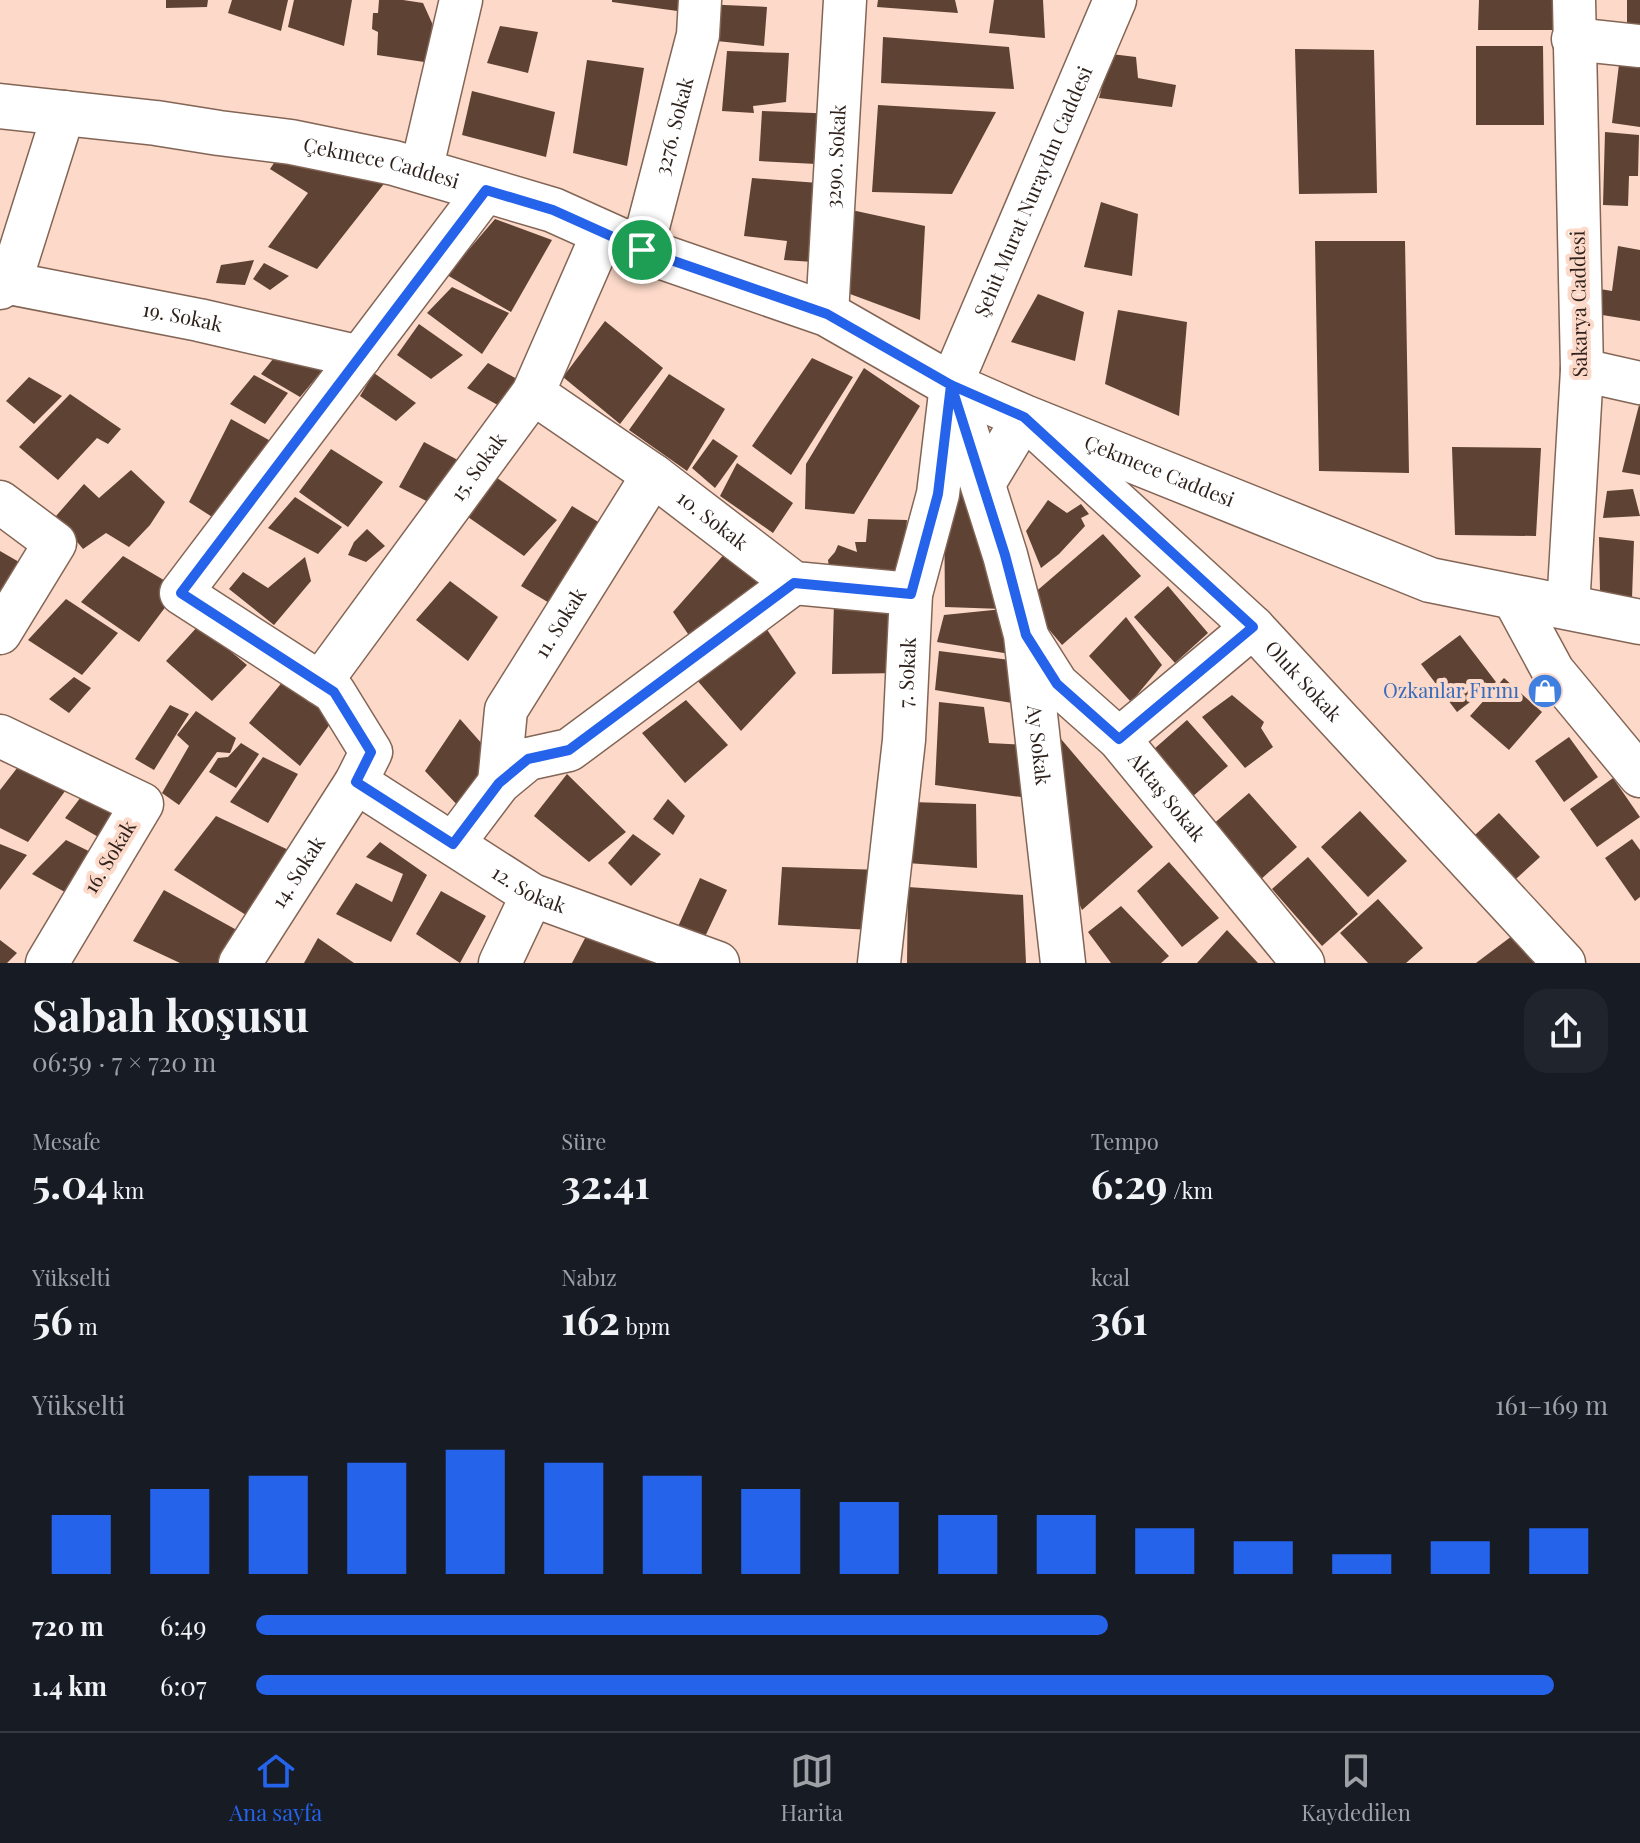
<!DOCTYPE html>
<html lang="tr">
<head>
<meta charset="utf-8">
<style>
	body { margin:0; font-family:"Playfair Display",serif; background:#20242c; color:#f1f3f6; height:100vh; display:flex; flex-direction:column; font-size:30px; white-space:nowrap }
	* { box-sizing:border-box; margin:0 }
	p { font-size:26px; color:#9ea1a6 }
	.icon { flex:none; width:44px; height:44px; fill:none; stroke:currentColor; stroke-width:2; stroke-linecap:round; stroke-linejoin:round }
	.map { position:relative; height:963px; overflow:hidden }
	.sheet { display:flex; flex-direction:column; background:#171b24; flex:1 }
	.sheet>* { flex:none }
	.pin { position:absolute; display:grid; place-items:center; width:68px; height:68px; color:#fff; margin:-34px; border:4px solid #fff; border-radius:50%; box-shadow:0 2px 8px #0007 }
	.round { display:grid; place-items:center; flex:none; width:84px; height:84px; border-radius:24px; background:#20242c }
	.summary { display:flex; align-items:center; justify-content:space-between; height:136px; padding:0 32px }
	h1 { font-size:44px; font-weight:700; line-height:60px }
	.stats { display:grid; grid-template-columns:repeat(3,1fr); gap:12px; height:136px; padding:8px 32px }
	.stats div { display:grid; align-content:center }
	.stats b { font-size:40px; font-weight:700 }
	.stats small { font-size:22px; font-weight:400 }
	.stats p { font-size:22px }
	.chart { height:224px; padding:16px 32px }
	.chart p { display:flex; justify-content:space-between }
	.chart svg { width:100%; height:144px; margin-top:8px; stroke:#2563eb; stroke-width:6 }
	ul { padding:0 32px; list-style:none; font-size:26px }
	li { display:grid; grid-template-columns:128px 96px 1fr; align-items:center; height:60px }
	li i { height:20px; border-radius:10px; background:#2563eb }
	.dock { display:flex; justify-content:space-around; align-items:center; height:112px; border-top:2px solid #363941; background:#171b24; font-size:22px; color:#9ea1a6 }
	.dock a { display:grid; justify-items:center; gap:4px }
	.dock .active { color:#2563eb }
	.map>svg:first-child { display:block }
	.building { fill:#5e4234 }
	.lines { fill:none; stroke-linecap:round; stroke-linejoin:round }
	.minor-casing { stroke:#836556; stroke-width:45 }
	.major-casing { stroke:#836556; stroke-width:47 }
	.minor { stroke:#fff; stroke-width:42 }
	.major { stroke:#fff; stroke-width:44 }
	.route-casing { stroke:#fff; stroke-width:16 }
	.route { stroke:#2563eb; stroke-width:10 }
	.labels { text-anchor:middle; stroke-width:8; stroke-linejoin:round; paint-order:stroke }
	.street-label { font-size:20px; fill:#2f221c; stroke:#fcd9c8 }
	.shop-label { font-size:20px; fill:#366cbe; stroke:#fcd9c8; text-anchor:end }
</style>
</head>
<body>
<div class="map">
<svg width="1640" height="963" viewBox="0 0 1640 963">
	<rect width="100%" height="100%" fill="#fcd9c8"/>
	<!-- building -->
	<path class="building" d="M166,0H208L207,7L166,8Z
		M232,0H288L281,31L228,13Z
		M294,0H352L344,46L288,27Z
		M379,0H403L423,3L432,23L431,63L377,55L378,32L372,29L373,13H378Z
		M612,0H693L692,13L612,2Z
		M878,0H955L958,13L877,7Z
		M994,0H1043L1045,38L989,33Z
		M1479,0H1555V30H1478Z
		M1627,0H1640V32H1627Z
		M702,4L767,7L764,46L698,39Z
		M500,26L538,32L528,73L487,63Z
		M883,37L1009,47L1014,89L881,83Z
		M1476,46H1543L1544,125H1476Z
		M1295,49L1374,50L1377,193L1299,194Z
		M727,51L789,53L786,102L753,106L754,113L722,111Z
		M1111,54L1136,57L1138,78L1176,85L1172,107L1099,98Z
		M587,60L644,68L627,166L573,153Z
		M1619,64L1640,67V127L1612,123Z
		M472,91L555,112L546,157L462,135Z
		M878,105L996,112L952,194L872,192Z
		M762,111L839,114L836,165L759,161Z
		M1605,132L1639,135L1638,176H1629L1628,206L1603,205Z
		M278,157L394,171L317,269L268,247L308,193L270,169Z
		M752,178L832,184L828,263L784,260L787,241L744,236Z
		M1101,202L1138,214L1132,276L1084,267Z
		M847,209L925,226L920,320L842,291Z
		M495,219L552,240L511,312L447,275Z
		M1315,241H1405L1409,473L1319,471Z
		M1618,246L1640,250V321L1596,314L1600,289L1612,291Z
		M254,260L245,285L216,283L221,265Z
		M264,263L289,276L270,290L253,279Z
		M452,287L509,313L482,354L427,313Z
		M1038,294L1084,312L1075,361L1011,342Z
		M1118,310L1187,322L1179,416L1105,384Z
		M605,321L663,368L620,424L563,377Z
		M419,324L463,355L431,379L397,355Z
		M285,344L325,367L300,397L261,374Z
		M812,358L853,377L791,475L752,446Z
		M488,363L524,383L505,409L467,388Z
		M864,368L920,406L854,514L805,509L806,464Z
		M374,373L416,403L396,421L360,396Z
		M669,374L725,409L687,471L629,430Z
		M254,375L288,393L265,424L230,404Z
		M29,377L62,396L34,424L6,401Z
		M70,394L121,429L108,444L97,438L58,480L19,447Z
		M1639,405L1640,406V475L1622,472Z
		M231,419L276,444L223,524L189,502Z
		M713,439L738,456L715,488L692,468Z
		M424,442L469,466L446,511L399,487Z
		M1452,447L1541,448L1536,536L1455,535Z
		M331,449L383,482L348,527L299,492Z
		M737,463L793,503L773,533L720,496Z
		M131,470L165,502L150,525L129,547L106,533L83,549L56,516L84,484L99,498Z
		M493,475L557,520L524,556L468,517Z
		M965,489L1003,609L945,607L944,491Z
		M1633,489L1640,516L1603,518L1607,491Z
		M295,497L342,527L318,554L268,528Z
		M1048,500L1067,513L1081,504L1089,514L1081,518L1085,526L1059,554L1041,568L1026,531Z
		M572,506L605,526L551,604L521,586Z
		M868,519L907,520L902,577L830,574L828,560L835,552L838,545L857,552L855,542H866Z
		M367,529L385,546L366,562L348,555L354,542Z
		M1103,534L1141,576L1062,645L1025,601Z
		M1599,537L1634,541L1632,598L1600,591Z
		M0,551L26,566L0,600Z
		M727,551L773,596L699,650L673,612Z
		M123,556L179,589L139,642L81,602Z
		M305,557L311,581L274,625L229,589L243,572L268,588Z
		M450,581L498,617L468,661L416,620Z
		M1168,586L1208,633L1175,663L1134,617Z
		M66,599L118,633L82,675L28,640Z
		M834,602L899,607L901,673L832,674Z
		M1003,609L1010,654L937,642L944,615Z
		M1126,617L1162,665L1131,702L1089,656Z
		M762,622L796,673L741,731L696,679Z
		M199,625L247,665L212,701L166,661Z
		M1460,635L1496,682L1457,712L1421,664Z
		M939,651L1010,660L1012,703L935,690Z
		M288,675L335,717L300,766L249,723Z
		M74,677L91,688L69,713L49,699Z
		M1504,678L1542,712L1509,750L1470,716Z
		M1232,695L1264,722L1261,728L1273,747L1245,768L1202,717Z
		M686,700L728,745L685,783L642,733Z
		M939,702L984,707L989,743L1029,745L1042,800L935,785Z
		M170,705L189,714L154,770L135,759Z
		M196,711L236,738L230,753L217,752L179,805L162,793L189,746L177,735Z
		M460,719L499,763L463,811L425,771Z
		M1187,720L1228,766L1185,803L1145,757Z
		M1569,737L1598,777L1564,802L1535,761Z
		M1061,739L1153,847L1082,910L1070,883L1046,755Z
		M241,743L259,754L236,788L209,772L218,758L228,757Z
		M28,754L76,776L28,842L0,828V790Z
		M263,757L298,774L268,823L230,802Z
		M567,774L626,832L589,862L534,816Z
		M1613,778L1640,817L1597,847L1570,809Z
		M93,781L142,804L116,847L65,818Z
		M1249,793L1297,847L1259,881L1211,826Z
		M668,799L685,816L673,835L653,819Z
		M911,802L976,804L977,868L907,863Z
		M1360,811L1407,861L1368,897L1321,847Z
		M1499,813L1540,857L1506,888L1465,844Z
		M216,816L297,854L254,920L174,870Z
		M633,834L661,854L631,886L608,863Z
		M1632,839L1640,850V897L1635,901L1605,858Z
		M66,840L101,857L74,897L32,874Z
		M380,842L427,875L391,942L336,914L356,883L392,902L403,874L366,857Z
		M0,844L27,855L0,890Z
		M1308,857L1358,914L1322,946L1272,889Z
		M1169,862L1219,918L1182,947L1137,891Z
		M782,867L884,870L872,930L778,925Z
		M700,878L727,890L702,943L676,931Z
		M908,887L1023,895L1026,963H907Z
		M164,890L244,934L229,963H180L133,941Z
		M441,891L486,916L460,963L416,934Z
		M1378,899L1423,948L1406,963H1368L1340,933Z
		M1121,906L1169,956L1161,963H1111L1088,932Z
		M594,921L664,946L654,963H572Z
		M1227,930L1258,963H1197Z
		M1520,930L1543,963H1476Z
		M318,938L354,963H304Z
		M0,940L17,953L7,963H0Z"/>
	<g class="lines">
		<defs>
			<g id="minor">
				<path d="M1573,39L1640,46"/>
				<path d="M421,171L461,0"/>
				<path id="s1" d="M642,250L698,35L700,0"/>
				<path id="s2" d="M4,282L199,320L360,357"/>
				<path d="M0,288L16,264L64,112"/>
				<path id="s3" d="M827,314L845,0"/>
				<path d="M1582,370L1640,383"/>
				<path id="s4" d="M533,393L653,475L794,583L911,594"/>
				<path id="s5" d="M983,485L1024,417L1253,627L1564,963"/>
				<path d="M0,502L55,543L0,633"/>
				<path d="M1513,597L1553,671L1640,776"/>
				<path d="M1568,608L1582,370L1574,0"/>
				<path id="s6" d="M1026,635L1057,684L1119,739L1303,963"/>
				<path id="s7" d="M320,683L533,393L603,233"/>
				<path d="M0,736L142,804L47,963"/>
				<path d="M1119,739L1253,627"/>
				<path id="s8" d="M356,782L532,895L718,963"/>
				<path id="s9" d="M499,783L506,710L653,475"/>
				<path d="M453,844L499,783L528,759L569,750L794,583"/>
				<path id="s10" d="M240,963L356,782L371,752L334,692L181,593L486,190"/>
				<path d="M500,963L532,895"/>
				<path id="s11" d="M879,963L904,740L911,594L938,494L951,385L1115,0"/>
			</g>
			<g id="major">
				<path id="s12" d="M0,106L156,123L219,133L291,142L394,163L553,210L642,250L827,314L951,385L1024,417L1430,580L1640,622"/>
				<path id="s13" d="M951,385L1005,555L1026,635L1063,963"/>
			</g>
		</defs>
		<!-- minor casing -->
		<use href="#minor" class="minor-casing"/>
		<!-- major casing -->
		<use href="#major" class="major-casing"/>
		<!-- minor -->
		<use href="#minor" class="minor"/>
		<!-- major -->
		<use href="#major" class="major"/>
	</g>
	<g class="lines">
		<defs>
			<path id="route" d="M642,250L553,210L486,190L181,593L334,692L371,752L356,782L453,844L499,783L528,759L569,750L794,583L911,594L938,494L951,385L1005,555L1026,635L1057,684L1119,739L1253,627L1024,417L951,385L827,314L642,250"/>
		</defs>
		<!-- route casing -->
		<use href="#route" class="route-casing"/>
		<!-- route -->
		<use href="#route" class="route"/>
	</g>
	<!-- icons -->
	<defs>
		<symbol id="shop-disc" viewBox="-11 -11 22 22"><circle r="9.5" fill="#3f7fe0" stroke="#fcd9c8"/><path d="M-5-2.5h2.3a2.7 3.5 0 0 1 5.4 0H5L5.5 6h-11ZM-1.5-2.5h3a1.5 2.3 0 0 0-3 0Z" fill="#fff"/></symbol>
	</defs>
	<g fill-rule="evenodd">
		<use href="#shop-disc" x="1525" y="671" width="40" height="40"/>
	</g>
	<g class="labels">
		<!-- street labels -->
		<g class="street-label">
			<text dy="7" stroke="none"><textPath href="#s1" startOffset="128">3276. Sokak</textPath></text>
			<text dy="7" stroke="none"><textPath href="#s3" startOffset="158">3290. Sokak</textPath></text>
			<text dy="7" stroke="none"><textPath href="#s12" startOffset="386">Çekmece Caddesi</textPath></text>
			<text dy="7" stroke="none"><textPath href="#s11" startOffset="794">Şehit Murat Nuraydın Caddesi</textPath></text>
			<text transform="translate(1579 304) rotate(-91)" y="7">Sakarya Caddesi</text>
			<text dy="7" stroke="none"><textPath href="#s2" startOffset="182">19. Sokak</textPath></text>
			<text dy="7" stroke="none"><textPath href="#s7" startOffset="268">15. Sokak</textPath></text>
			<text dy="7" stroke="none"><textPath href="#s12" startOffset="1226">Çekmece Caddesi</textPath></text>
			<text dy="7" stroke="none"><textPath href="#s4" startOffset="220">10. Sokak</textPath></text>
			<text dy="7" stroke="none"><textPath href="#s9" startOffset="176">11. Sokak</textPath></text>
			<text dy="7" stroke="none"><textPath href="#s11" startOffset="292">7. Sokak</textPath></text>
			<text dy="7" stroke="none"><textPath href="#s5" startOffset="464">Oluk Sokak</textPath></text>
			<text dy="7" stroke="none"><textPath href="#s13" startOffset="372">Ay Sokak</textPath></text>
			<text dy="7" stroke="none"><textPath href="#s6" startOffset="216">Aktaş Sokak</textPath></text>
			<text transform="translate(110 857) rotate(-59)" y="7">16. Sokak</text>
			<text dy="7" stroke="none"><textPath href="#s10" startOffset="108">14. Sokak</textPath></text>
			<text dy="7" stroke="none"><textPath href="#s8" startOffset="204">12. Sokak</textPath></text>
		</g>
		<!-- shop labels -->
		<g class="shop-label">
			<text x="1519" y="698">Ozkanlar Fırını</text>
		</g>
	</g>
</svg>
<div class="pin" style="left:642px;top:250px;background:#1e9e55"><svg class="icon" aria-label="arrive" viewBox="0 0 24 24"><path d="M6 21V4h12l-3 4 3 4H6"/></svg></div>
</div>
<section class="sheet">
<div class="summary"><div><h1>Sabah koşusu</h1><p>06:59 · 7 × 720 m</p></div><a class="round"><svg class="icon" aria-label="share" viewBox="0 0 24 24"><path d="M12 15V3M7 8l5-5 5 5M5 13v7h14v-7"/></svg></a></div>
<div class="stats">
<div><p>Mesafe</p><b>5.04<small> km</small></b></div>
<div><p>Süre</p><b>32:41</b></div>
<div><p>Tempo</p><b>6:29<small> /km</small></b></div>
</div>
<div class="stats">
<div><p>Yükselti</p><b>56<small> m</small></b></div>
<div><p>Nabız</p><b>162<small> bpm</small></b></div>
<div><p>kcal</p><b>361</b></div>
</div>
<div class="chart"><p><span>Yükselti</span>161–169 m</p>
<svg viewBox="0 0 160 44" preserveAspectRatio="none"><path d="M5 44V26M15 44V18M25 44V14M35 44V10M45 44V6M55 44V10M65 44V14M75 44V18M85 44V22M95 44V26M105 44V26M115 44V30M125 44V34M135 44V38M145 44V34M155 44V30"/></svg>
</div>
<ul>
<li><b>720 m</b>6:49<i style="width:63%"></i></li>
<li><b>1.4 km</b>6:07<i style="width:96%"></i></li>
</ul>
</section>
<nav class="dock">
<a class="active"><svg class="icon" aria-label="home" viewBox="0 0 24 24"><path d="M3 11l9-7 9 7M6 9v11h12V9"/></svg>Ana sayfa</a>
<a><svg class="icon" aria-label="map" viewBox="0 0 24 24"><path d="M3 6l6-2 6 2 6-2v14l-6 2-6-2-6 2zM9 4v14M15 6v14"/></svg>Harita</a>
<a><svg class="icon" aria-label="saved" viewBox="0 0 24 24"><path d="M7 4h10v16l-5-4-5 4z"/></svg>Kaydedilen</a>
</nav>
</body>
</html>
